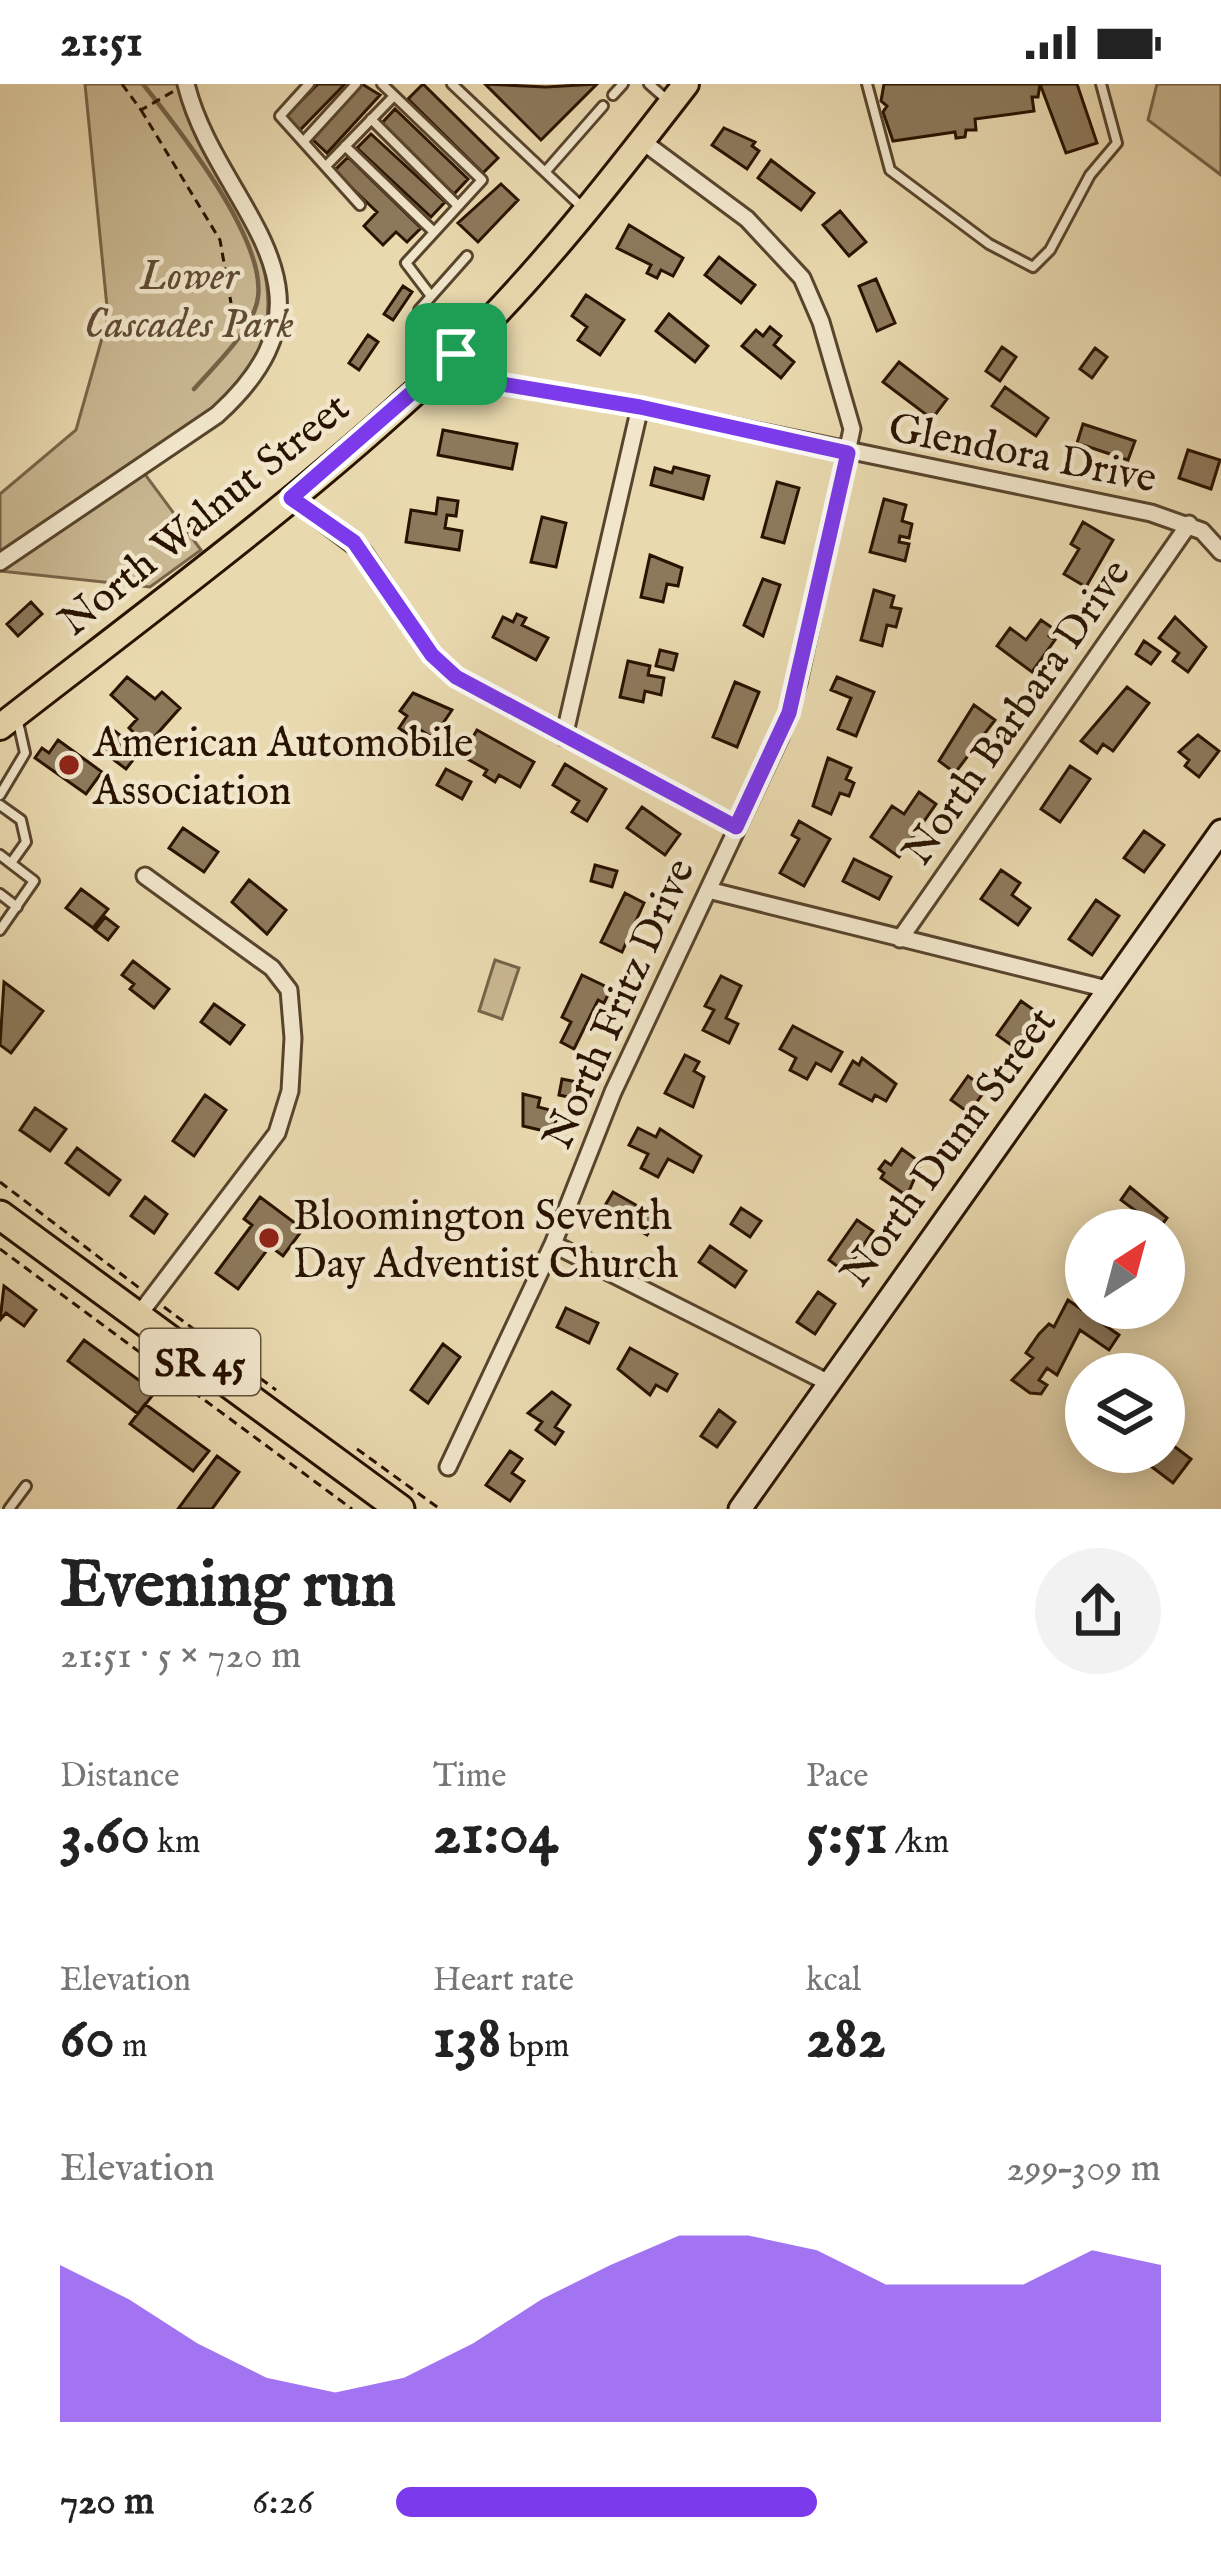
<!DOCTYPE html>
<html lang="en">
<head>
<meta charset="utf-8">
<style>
	body { margin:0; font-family:"IM FELL English",serif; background:#f2f2f2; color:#222; height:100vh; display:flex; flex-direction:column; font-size:45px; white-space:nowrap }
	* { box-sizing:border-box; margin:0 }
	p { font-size:39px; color:#767676 }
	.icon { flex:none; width:66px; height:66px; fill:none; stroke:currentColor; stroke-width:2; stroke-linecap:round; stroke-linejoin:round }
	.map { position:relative; height:1425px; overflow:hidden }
	.side { display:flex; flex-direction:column; background:#fff; flex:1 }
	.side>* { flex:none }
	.needle { width:78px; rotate:36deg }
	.fabs { position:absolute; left:1065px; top:1125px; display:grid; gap:24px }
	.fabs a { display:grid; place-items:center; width:120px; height:120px; border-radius:50%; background:#fff; box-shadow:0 6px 30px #0003; font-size:60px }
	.pin { position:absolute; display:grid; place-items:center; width:102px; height:102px; color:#fff; margin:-51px; border-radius:24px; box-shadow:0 6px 18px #0006 }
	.round { display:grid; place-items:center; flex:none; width:126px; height:126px; border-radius:63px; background:#f2f2f2 }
	.summary { display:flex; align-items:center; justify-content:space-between; height:204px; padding:0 60px }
	h1 { font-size:66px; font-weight:800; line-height:90px }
	.metrics { display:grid; grid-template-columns:repeat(3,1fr); gap:18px; height:204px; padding:12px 60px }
	.metrics div { display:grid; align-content:center }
	.metrics b { font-size:60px; font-weight:800 }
	.metrics small { font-size:33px; font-weight:400 }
	.metrics p { font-size:33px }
	.chart { height:336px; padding:24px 60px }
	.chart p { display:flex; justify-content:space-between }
	.chart svg { width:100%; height:216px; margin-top:12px; fill:#7c3aed; opacity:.7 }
	ul { padding:0 60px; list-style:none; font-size:39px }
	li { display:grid; grid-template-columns:192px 144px 1fr; align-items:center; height:90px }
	li i { height:30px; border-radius:15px; background:#7c3aed }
	.status { display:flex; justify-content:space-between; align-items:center; height:84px; padding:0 60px; background:#fff; direction:ltr }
	.status svg { height:33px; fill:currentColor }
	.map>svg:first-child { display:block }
	.green { fill:#c8b791; stroke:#786448; stroke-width:3 }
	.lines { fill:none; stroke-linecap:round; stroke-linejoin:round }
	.stream { stroke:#746146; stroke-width:4.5 }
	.building { fill:#8c795b; stroke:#281200; stroke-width:3 }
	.lane-casing { stroke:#58442c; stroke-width:14 }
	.street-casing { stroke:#58442c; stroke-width:21 }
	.secondary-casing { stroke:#281200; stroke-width:27 }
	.primary-casing { stroke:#281200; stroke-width:30 }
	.highway-casing { stroke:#281200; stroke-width:33 }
	.path { stroke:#281200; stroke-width:3; stroke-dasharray:9 6; stroke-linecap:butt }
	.lane { stroke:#f1e6cb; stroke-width:8 }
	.street { stroke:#f1e6cb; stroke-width:15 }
	.secondary { stroke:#f1e6cb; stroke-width:21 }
	.primary { stroke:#e9d9af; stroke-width:24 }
	.highway { stroke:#e9d9af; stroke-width:27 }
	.route-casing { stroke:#fff; stroke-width:24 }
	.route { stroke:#7c3aed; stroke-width:15 }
	.poi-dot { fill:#8f2418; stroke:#f1e6cb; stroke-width:4.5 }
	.labels { text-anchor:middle; stroke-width:9; stroke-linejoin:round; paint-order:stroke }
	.shield { fill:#f1e6cb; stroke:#64523d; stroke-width:3 }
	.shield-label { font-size:39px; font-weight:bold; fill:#281200 }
	.park-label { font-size:42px; font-style:italic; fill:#604c33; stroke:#f1e6cb }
	.street-label { font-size:42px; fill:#281200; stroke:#f1e6cb }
	.poi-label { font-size:42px; fill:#281200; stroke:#f1e6cb; text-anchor:start }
</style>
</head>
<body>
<div class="status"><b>21:51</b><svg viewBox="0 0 49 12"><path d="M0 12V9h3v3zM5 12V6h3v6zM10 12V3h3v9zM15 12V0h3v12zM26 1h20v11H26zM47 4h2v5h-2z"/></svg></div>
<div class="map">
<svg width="1221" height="1425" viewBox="0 0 1221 1425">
	<rect width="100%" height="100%" fill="#e9d9af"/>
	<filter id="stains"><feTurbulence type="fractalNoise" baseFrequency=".00167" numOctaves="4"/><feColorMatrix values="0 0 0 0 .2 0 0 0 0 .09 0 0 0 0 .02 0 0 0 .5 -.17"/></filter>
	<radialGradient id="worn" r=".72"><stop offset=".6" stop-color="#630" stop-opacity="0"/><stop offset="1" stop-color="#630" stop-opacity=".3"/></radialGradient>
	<!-- green -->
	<path class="green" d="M85,0H181L185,24C230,106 312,211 239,300C212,333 173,358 141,385L201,466L150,503L0,487V410L76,346L108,233Z
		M1157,0H1221V91L1148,36Z
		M495,876L519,884L502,935L479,927Z"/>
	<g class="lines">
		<!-- stream -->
		<path class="stream" d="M143,0C178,44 266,155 258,213C254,245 215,281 194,305"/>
	</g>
	<!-- building -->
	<path class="building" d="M318,0H345L300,46L286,32Z
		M362,0L380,11L327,69L312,55Z
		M423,0L498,74L483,89L408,15Z
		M485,0L546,3L597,0L541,56Z
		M884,0H1077L1097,59L1066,69L1040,0L1038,13H1032L1034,27L975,35L976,46H966L965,53L956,54L955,48L893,57L883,28L887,22L881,17Z
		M395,25L468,95L454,110L381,40Z
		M724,44L755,58L752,62L759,67L747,85L712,61Z
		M371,50L445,118L431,133L357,64Z
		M348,73L421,144L407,158L396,148L383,161L364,142L377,128L334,87Z
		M771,76L814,109L801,126L758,94Z
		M501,100L518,116L478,158L458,139Z
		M840,127L866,158L849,172L823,141Z
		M629,141L683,174L673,192L661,186L657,194L647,189L651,181L617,164Z
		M719,173L755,201L741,219L705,191Z
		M876,195L895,239L877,247L859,202Z
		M403,202L412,208L393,236L384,230Z
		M586,211L624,236L600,271L578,256L587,243L572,232Z
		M669,230L708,262L695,278L656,247Z
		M770,243L781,252L774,261L794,278L781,294L742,262L756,246L763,252Z
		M368,251L378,258L359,286L349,279Z
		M1002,263L1016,273L1000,297L986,287Z
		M1095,264L1107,273L1092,294L1080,285Z
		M899,278L947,315L932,335L883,298Z
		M1005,303L1048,334L1036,352L992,322Z
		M1083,340L1135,357L1128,376L1077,359Z
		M443,346L517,360L512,385L438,371Z
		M1188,366L1220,376L1211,405L1179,394Z
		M674,383L709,392L703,415L651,401L655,384L672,389Z
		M777,398L799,404L784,459L762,453Z
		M438,414L458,417L456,432L447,431L445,444L462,447L459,466L406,458L411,426L436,430Z
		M884,415L906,421L902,437L912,440L909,454L900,452L899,458L909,460L905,477L870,468Z
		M542,433L566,439L556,483L531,478Z
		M1083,438L1113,456L1086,503L1064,490L1079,465L1071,460Z
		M650,471L682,484L678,502L667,500L663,518L641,513Z
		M763,495L780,501L763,552L744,541Z
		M874,506L894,512L891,523L901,525L896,543L887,541L882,562L861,556Z
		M31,518L42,530L18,552L7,540Z
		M517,530L526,534L522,541L548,554L536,576L493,553L503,533L513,538Z
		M1175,533L1206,563L1188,588L1173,577L1179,569L1159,554Z
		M1041,536L1054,545L1049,552L1055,556L1032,588L997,562L1010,544L1026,556Z
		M1144,557L1160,568L1151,580L1136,570Z
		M660,566L677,570L673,586L656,582Z
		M628,577L650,582L648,591L664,594L661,611L645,607L643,618L620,613Z
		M127,593L155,615L162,608L180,624L147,661L129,644L137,635L111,611Z
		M837,593L874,608L856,652L838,645L851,614L831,606Z
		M735,598L759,608L737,663L713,653Z
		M1127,603L1149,619L1113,667L1103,660L1097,669L1081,657Z
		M413,609L452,626L433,654L419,645L413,654L399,644L407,632L400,627Z
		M974,621L995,636L955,689L939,677Z
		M112,645L140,667L126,685L98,664Z
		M477,646L534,678L520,703L499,691L495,698L484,691L487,686L462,672Z
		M1198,651L1219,667L1199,693L1185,682L1189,676L1179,668Z
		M58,656L102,688L86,710L35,674L42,664L49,669Z
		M828,674L851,684L846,695L854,699L849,712L840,709L831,730L813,722Z
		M565,680L606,705L587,737L572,728L579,717L553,701Z
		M1070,682L1090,695L1060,738L1041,725Z
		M446,685L471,698L462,715L437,701Z
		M919,708L936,720L899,773L871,753L892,722L904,730Z
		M642,723L680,750L665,771L627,744Z
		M799,737L830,755L804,802L780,789L799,755L792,751Z
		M183,744L218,768L204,788L169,764Z
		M1144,747L1164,761L1144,788L1124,774Z
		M854,775L891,793L879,815L843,797Z
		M595,781L617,787L612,803L591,797Z
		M1001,786L1020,799L1012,811L1030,824L1018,841L981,815Z
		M249,796L286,826L267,850L232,818Z
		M81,805L108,825L93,844L66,824Z
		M625,809L644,819L622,868L601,858Z
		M1096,816L1119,832L1092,871L1069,855Z
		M105,833L118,843L108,856L95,846Z
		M133,877L169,905L154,924L130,905L134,900L122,891Z
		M582,891L611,905L604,919L598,916L574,965L561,958L571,938L562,933Z
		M721,892L741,902L726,934L738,940L729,959L703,946L714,926L705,922Z
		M4,898L43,927L11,969L0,961Z
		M1021,917L1038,929L1014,963L997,951Z
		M214,920L244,941L230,960L201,938Z
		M793,942L842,968L831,987L816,979L807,995L790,986L796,974L780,965Z
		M685,971L699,978L694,987L704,993L693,1023L665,1009Z
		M862,974L896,1000L886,1017L875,1011L872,1017L840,1000L853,977L859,981Z
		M968,992L986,1005L969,1029L951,1016Z
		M562,995L582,999L578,1015L559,1011Z
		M523,1010L540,1014L538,1023L558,1028L553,1049L523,1042Z
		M205,1011L226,1026L194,1072L173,1057Z
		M35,1024L66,1045L50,1067L20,1046Z
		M638,1044L656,1053L660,1045L701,1072L693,1088L668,1075L658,1093L641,1084L648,1070L629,1061Z
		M77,1064L120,1096L109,1111L66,1079Z
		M902,1065L921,1079L907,1112L881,1094L884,1089L879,1085L885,1077L891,1081Z
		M1130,1103L1167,1134L1158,1146H1123L1136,1127L1121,1116Z
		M613,1108L657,1133L647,1151L603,1125Z
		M145,1113L167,1130L154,1149L131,1132Z
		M260,1113L303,1145L283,1172L270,1162L238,1205L216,1189L252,1141L244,1135Z
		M741,1124L761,1137L750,1153L731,1140Z
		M857,1136L873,1147L845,1188L829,1176Z
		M710,1162L746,1187L735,1203L699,1178Z
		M4,1202L36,1226L24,1242L6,1229L0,1236Z
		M818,1208L835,1220L815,1250L797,1238Z
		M1068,1216L1119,1251L1109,1266L1080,1246L1057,1291L1047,1284L1039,1296L1047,1301L1041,1310L1030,1309L1012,1296L1033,1274L1026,1269L1039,1250L1049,1240L1054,1243Z
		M566,1224L598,1239L589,1259L557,1243Z
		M84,1256L155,1308L138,1330L68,1277Z
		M443,1260L460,1273L428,1319L411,1306Z
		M630,1264L677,1290L667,1307L656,1301L650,1311L618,1285Z
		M552,1308L570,1321L555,1343L563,1348L555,1360L536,1346L542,1338L528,1329Z
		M145,1320L209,1367L193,1387L130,1340Z
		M719,1326L735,1338L717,1363L701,1352Z
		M1166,1356L1191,1375L1173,1399L1148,1380L1164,1368Z
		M510,1367L522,1375L512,1389L524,1397L510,1417L486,1401Z
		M217,1372L239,1388L212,1425H178Z"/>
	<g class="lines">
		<defs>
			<path id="lane" d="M309,0L280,32L360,121
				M382,0L482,96L406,179L431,212
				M452,0L584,125
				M649,0L666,15
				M867,0L890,86L989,160L1033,183L1050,166L1090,91L1117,59L1101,0
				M613,11L623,0
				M371,35L458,122
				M304,57L356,0
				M345,62L434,148
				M326,82L394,12
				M546,87L603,22
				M455,269L419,226L467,172
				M0,711L25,669L18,638
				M0,721L21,736L26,758L11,779
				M0,771L34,797L0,846
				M0,810L17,823
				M9,1425L26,1402"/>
			<path id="street" d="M456,270L491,298L640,323L1151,429L1202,447L1221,468
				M291,414L364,469L432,571L456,594L736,743
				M0,478L217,331C358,203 216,123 186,0
				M564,653L640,323
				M708,806L1107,905
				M900,855L1189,440
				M553,1160L827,1298
				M138,1232L277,1049L290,1007L293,954L289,906L272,884L145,792
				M448,1383L553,1160L613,1008L780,653L798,599L852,345L821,238L802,194L747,135L642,57"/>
			<path id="secondary" d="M740,1425L1221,747"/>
			<path id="primary" d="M0,643C154,523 313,407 454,272C538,191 615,92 686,0"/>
			<path id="highway" d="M0,1131L400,1425"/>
		</defs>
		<!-- lane casing -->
		<use href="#lane" class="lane-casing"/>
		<!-- street casing -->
		<use href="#street" class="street-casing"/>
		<!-- secondary casing -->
		<use href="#secondary" class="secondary-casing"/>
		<!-- primary casing -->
		<use href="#primary" class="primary-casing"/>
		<!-- highway casing -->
		<use href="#highway" class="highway-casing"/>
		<!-- path -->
		<path class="path" d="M122,0L141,26L174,7
			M141,26L220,156L231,219
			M0,1098L142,1206
			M0,1165L352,1425
			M164,1223L276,1306
			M357,1365L440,1425"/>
		<!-- lane -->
		<use href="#lane" class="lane"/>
		<!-- street -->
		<use href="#street" class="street"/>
		<!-- secondary -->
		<use href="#secondary" class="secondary"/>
		<!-- primary -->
		<use href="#primary" class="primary"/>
		<!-- highway -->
		<use href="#highway" class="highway"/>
	</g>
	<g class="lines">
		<defs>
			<path id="route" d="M456,270L490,298L640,323L848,369L789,629L736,743L456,593L432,571L354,458L291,414Z"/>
		</defs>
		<!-- route casing -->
		<use href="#route" class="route-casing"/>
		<!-- route -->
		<use href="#route" class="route"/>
	</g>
	<!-- markers -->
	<g class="poi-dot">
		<circle cx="69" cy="681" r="12"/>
		<circle cx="269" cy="1154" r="12"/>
	</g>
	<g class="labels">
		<!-- shield labels -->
		<rect class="shield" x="140" y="1245" width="120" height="66" rx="9"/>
		<g class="shield-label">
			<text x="200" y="1292">SR 45</text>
		</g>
		<!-- park labels -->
		<g class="park-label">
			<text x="189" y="205">Lower<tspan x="189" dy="48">Cascades Park</tspan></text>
		</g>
		<!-- street labels -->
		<g class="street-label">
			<text transform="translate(1023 367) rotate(11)" y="15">Glendora Drive</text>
			<text transform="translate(203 429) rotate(-39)" y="15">North Walnut Street</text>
			<text transform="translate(1015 627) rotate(-55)" y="15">North Barbara Drive</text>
			<text transform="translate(617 919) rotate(-66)" y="15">North Fritz Drive</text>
			<text transform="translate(947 1062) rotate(-54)" y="15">North Dunn Street</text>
		</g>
		<!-- poi labels -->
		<g class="poi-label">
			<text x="93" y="672">American Automobile<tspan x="93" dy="48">Association</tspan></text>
			<text x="293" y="1145">Bloomington Seventh<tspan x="293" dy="48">Day Adventist Church</tspan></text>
		</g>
	</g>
	<rect width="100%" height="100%" filter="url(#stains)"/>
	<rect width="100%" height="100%" fill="url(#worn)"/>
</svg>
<div class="fabs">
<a><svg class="needle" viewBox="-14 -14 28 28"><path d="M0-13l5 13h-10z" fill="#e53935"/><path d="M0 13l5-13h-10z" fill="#767676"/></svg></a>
<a><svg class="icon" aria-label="layers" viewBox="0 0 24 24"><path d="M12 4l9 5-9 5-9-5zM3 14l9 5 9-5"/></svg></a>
</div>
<div class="pin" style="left:456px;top:270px;background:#1e9e55"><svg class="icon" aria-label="arrive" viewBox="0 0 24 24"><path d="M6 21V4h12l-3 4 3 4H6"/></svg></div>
</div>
<section class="side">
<div class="summary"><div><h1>Evening run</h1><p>21:51 · 5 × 720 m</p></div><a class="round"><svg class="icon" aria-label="share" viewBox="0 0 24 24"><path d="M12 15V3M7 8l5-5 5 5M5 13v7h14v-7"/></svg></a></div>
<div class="metrics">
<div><p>Distance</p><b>3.60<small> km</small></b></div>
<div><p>Time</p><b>21:04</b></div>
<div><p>Pace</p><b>5:51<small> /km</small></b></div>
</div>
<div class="metrics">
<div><p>Elevation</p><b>60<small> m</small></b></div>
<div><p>Heart rate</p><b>138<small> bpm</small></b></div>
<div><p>kcal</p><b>282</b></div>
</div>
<div class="chart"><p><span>Elevation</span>299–309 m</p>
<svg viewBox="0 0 160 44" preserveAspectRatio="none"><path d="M0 44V12L10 19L20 28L30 35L40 38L50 35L60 28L70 19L80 12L90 6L100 6L110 9L120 16L130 16L140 16L150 9L160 12V44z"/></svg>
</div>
<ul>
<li><b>720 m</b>6:26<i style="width:55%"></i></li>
</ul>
</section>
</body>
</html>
